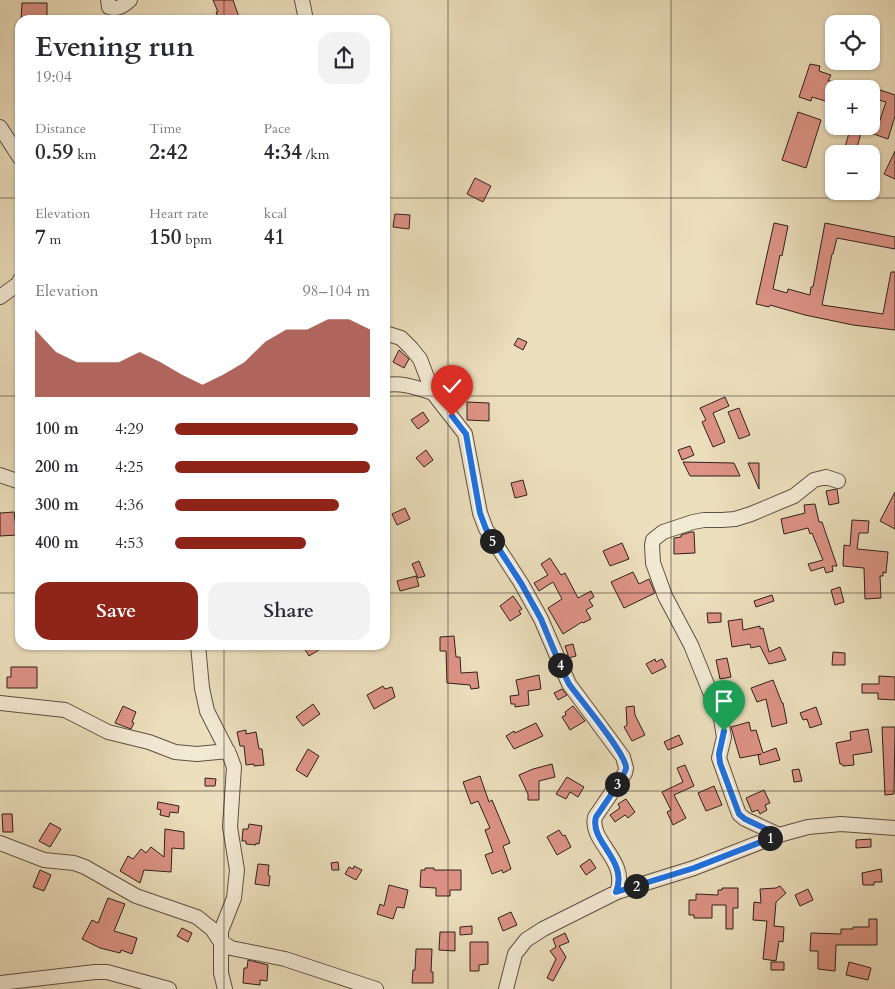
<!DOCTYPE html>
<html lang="en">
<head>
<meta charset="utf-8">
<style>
	body { margin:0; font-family:Cardo,serif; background:#f2f2f3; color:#2b2b33; height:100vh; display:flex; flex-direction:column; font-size:19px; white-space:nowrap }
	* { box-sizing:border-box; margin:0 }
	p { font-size:16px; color:#7c7c81 }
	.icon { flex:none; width:28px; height:28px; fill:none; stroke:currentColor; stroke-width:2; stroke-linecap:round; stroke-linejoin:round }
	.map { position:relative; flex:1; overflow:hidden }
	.side { position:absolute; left:15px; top:15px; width:375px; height:635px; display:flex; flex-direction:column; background:#fff; border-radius:15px; box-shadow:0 1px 4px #0004 }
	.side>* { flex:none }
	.buttons { position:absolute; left:825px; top:15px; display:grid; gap:10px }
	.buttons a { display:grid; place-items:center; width:55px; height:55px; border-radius:10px; background:#fff; box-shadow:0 1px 4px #0004; font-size:25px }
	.pin { position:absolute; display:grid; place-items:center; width:42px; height:42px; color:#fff; margin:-51px -21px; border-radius:50% 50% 50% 0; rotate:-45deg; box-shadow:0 0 5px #0007 }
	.pin .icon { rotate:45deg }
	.km { position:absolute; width:25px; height:25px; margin:-12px; border-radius:50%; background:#222; color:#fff; font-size:14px; line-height:25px; text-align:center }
	.round { display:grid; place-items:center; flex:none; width:52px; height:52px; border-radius:15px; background:#f2f2f3 }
	.summary { display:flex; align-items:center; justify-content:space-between; height:85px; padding:0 20px }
	h1 { font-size:28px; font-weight:800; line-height:38px }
	.figures { display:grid; grid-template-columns:repeat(3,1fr); gap:8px; height:85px; padding:5px 20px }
	.figures div { display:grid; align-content:center }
	.figures b { font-size:21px; font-weight:800 }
	.figures small { font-size:14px; font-weight:400 }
	.figures p { font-size:14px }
	.chart { height:140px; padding:10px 20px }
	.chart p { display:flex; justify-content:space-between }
	.chart svg { width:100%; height:90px; margin-top:5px; fill:#8f2418; opacity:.7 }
	.button { display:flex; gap:10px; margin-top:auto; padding:10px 20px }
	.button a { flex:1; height:58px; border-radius:15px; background:#8f2418; color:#fff; font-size:20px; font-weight:800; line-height:58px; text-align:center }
	.button a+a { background:#f2f2f3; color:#2b2b33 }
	ul { padding:0 20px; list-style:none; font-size:16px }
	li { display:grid; grid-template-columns:80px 60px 1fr; align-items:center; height:38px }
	li i { height:12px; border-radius:6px; background:#8f2418 }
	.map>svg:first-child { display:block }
	.building { fill:#dd9386; stroke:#2e2019 }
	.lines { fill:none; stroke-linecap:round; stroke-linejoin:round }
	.minor-casing { stroke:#5e5042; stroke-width:16 }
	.minor { stroke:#f3ead4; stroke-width:14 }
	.route-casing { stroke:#fff; stroke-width:10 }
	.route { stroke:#1a73e8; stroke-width:6 }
	.grid { fill:none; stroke:#2e2019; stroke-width:1; stroke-opacity:0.55 }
</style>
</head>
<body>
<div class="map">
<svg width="895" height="989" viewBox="0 0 895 989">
	<rect width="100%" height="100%" fill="#ecdfbd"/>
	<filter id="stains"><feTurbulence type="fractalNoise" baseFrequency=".004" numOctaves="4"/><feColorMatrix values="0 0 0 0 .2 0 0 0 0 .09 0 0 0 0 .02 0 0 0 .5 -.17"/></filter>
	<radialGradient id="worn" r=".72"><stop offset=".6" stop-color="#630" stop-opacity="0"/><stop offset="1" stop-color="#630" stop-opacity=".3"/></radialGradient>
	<!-- building -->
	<path class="building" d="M213,0H233L240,20H219L216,12H218Z
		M22,3H47V20H21Z
		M810,64L820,66L819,71L831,75L828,81H853L869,87V89H834V98L832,103L812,97L811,101L799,97Z
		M871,87L895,95V116L888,139L862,130L855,154H843L851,126H878L886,102L871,98Z
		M798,112L821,120L806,168L782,160Z
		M895,151V179L884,174Z
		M475,178L491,186L483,202L467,194Z
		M395,214L410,215L409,229L393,227Z
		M774,223L788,226L782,256L780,255L773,289L787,293L788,289L810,295L811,287H813L825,223L895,237V249L837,238L833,254H832L822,305L883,314L891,272H895V330L853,325L805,315L770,305L769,307L756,304Z
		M518,338L527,342L523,350L514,345Z
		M399,350L409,359L404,368L393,362Z
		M725,397L729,406L713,413L725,442L713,447L702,422L706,420L700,408Z
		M467,402L489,403V421L467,420Z
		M739,408L750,435L739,439L728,412Z
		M423,412L429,421L418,429L411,420Z
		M690,446L694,455L682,460L678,450Z
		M426,450L433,460L424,467L416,458Z
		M683,462L734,463L740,476H690Z
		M748,463H759V489Z
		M523,480L527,495L515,498L511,483Z
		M837,489L839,503L829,505L826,491Z
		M895,492V529L880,521Z
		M815,504L819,522H822L837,566H832L833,571L826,573L824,567L811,571L808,564L823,560L812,533L810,534L808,528L784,534L781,519L805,513L804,505Z
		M405,508L410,519L397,525L392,514Z
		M14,512L17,535L0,536V513Z
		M852,520L869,521L868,533H859L857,549L888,552L886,573L883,572V576H880L881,598L865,599L864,568L843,566L844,545L850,546Z
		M691,532H694L695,553L674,554V538L681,537V535Z
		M622,543L629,559L610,566L603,551Z
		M550,558L561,575L565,573L578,598L591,591L594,597L589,600L593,606L586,610L591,619L583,623L582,622L563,634L548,608L562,599L553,582L539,591L534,583L548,575L541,564Z
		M419,561L425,576L418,578L412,564Z
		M633,572L639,584L649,579L655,593L624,608L611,582Z
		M416,576L419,586L400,591L397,581Z
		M840,587L844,602L835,605L831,590Z
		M772,595L774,601L756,607L754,601Z
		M513,596L522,609L519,611L521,614L510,621L500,606Z
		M707,613H721V622L708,623Z
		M742,619L743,630L760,626V629L763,628L769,652L780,647L786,660L769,664L760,646L751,648L750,644L732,647L728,621Z
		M454,636L456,657H460L461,673L477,672L479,688L471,689L470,685L447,683L446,651H440V637Z
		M573,644L576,656L569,658L565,646Z
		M302,645H327L309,656Z
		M833,652L845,653V665H832Z
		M727,658L731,677L720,679L716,660Z
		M655,659L656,662L662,659L666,667L652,674L646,664Z
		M11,667H37V688H7V677H11Z
		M539,675L541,689L528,691L529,705L515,707V704H511L510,696L519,695L516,680Z
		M879,676L895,677V700L878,699V693H862V684H879Z
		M773,680L782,703H783L787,723L772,727L766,699L757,702L751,688Z
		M383,686L385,689L392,687L395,697L374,709L367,695Z
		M562,689L567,695L558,700L554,693Z
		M313,704L320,714L303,726L296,717Z
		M123,706L136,712L132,722L134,723L131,729L115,723Z
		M573,706L585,721L570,730L562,717L566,715L565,712Z
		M634,706L635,715L645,735L632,741L624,727L627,725L626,707Z
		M816,707L822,724L810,728L807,719L803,720L800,713Z
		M749,722L751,731L756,730L763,753L776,748L780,760L760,765L758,755L761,754L740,758L731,727Z
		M536,723L543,736L514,749L506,736L514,731L515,733Z
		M882,727H895L894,794L885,795Z
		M868,729L872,752L853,755L854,765L843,766L842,764H840L836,743L851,740L850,732Z
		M246,730V734L256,732L259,749H262L264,765L254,766V764L246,765L244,746H240L237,732Z
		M679,735L683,744L668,750L664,742Z
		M308,749L319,756L307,777L296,770Z
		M552,764L555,777L539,781V800H528V794L519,775L533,769Z
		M685,765L694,786L674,795L686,818L673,825L667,812L671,810L662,792L683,782L677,768Z
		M799,769L802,781L794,782L792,770Z
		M480,776L489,802L492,800L510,843L503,846L511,869L503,873L502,870L492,874L485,855L493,852L485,830L490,828L478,801L471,804L463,782Z
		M567,777L584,787L578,797L570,792L566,799L556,794Z
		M205,778L216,779L215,786H205Z
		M714,786L722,805L706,811L698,793Z
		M764,790L770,803L765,805L767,810L760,814L758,810L752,812L746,798Z
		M626,799L635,812L628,818L625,815L615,822L610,815L620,808L618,804Z
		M158,802L179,806L178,813L170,812L169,817L160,815L161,810L157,809Z
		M2,814H12L13,832H3Z
		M50,823L61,829L50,847L39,841Z
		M249,824L262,826L259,844L256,843V845L246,844V841H242L243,829H248Z
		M165,829L184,832V849L172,848L171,872L144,870L140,883L120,871L128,856L133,859L141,849L146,853L151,847L164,857Z
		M559,830L563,836L565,835L571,847L557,855L547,837Z
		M871,839V847L856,848V840Z
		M590,859L596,868L586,875L580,866Z
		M338,862L339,870H332L331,863Z
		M258,864L269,865L268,875L270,876L269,886L255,884Z
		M354,866L362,870L356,880L345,874L349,867L353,869Z
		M425,868H434V870H461V890H450V896H436V888L420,887L421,870H425Z
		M881,869L882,882H874V885H863L862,873Z
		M40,870L51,875L44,891L33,887Z
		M389,885L408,890L404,908L397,907L393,919L377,914L380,904L384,906Z
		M780,886L786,893L776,902L774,926L784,927L783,942L779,941L776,961L763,959L767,921L753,920L754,902L761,903L760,889L776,888Z
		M722,888H738V908H733V929H726V905H712V918H694V915H689V900H696V894L718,895V890H722Z
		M808,889L813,900L800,906L795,895Z
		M108,898L125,904L114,931L137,938L132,954L121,950L120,953L100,948L82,939L92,920L98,923Z
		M511,912L517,925L503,931L498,918Z
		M869,919H877V945H836L835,971L818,969V951H810L811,933L841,934V929H853V927H869Z
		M472,926V934L460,935V927Z
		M182,928L192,933L188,942L177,936Z
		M440,932H455V951L439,950Z
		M565,933L569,942L559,946L566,957L553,981L547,978L556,959L550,951L556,947L553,939Z
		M470,942H488V964L479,965V971H470Z
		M416,949H432L431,972H433V983H412L413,970H415Z
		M248,960L268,965L267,981L260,980V985L243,983L244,968H247Z
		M771,962H784V970H771Z
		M849,962L871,968L868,980L846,975Z"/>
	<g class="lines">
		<defs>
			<path id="minor" d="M108,0L109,7C118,10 123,6 130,0
				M302,0L306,20
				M0,127L20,158
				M0,297L18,284L20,280
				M385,333L401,338L411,348L420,359L433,393L465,434L480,513L486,529L521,583L541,619L569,684L623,757L626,768L625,773L595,817C589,842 629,860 617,892
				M385,385C402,382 417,388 433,393
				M0,475L20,482
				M198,645L202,688L207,711L230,756L234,767L230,827L237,870L234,898L221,931V973L225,989
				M0,703L65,710L108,732L149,742L175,752L197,754L228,751
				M779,835L745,819L739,814L736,806L719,758L724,737L721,719L691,645L665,596L653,563L652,545L653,540L663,532L693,522L704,520H722L735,519L751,514L794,496L814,480L826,477L838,481
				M0,843L44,860L74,863L85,867L136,896L197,917L212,929L220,941L231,948L285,959L376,989
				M0,983L95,972H107L169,989
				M506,989L515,954L526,940L543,929L617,892L694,868L779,835L808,827L841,824L895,828"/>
		</defs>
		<!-- minor casing -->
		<use href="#minor" class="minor-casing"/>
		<!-- minor -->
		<use href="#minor" class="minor"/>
	</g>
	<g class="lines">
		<defs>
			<path id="route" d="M452,416L466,434L480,513L486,529L521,583L541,619L563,672L569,684C579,698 627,755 626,768C626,775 601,809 596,817C589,842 629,860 616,892L694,868L779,835L745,819L739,814L720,763L719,754L724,731"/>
		</defs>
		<!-- route casing -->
		<use href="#route" class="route-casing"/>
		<!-- route -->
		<use href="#route" class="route"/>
	</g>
	<!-- grid -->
	<path class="grid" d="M224,0V20M448,0V989M671,0V989M0,198H20M385,198H895M0,396H20M385,396H895M0,593H20M385,593H895M224,645V989M0,791H895"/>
	<rect width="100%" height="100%" filter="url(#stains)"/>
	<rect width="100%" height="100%" fill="url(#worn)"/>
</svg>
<div class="buttons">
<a><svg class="icon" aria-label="locate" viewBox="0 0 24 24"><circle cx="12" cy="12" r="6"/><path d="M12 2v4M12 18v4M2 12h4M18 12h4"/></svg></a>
<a>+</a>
<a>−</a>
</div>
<div class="pin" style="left:724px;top:731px;background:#1e9e55"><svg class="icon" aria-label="arrive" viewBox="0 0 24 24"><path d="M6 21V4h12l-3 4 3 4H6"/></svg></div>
<div class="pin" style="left:452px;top:416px;background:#d93025"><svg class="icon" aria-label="check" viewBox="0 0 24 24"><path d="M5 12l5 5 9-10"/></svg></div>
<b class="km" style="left:770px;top:838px">1</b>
<b class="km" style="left:636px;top:886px">2</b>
<b class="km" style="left:617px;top:784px">3</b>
<b class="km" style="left:560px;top:665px">4</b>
<b class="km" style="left:492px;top:541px">5</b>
<section class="side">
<div class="summary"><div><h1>Evening run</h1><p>19:04</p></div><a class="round"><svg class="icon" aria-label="share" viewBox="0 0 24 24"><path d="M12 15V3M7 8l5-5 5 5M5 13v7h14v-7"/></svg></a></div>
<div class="figures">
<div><p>Distance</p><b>0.59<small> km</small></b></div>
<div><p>Time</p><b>2:42</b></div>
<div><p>Pace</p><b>4:34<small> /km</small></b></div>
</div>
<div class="figures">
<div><p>Elevation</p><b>7<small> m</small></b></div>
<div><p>Heart rate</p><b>150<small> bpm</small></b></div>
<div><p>kcal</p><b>41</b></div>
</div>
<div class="chart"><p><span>Elevation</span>98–104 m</p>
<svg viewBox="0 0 160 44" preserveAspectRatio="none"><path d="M0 44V11L10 22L20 27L30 27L40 27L50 22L60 27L70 33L80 38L90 33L100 27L110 17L120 11L130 11L140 6L150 6L160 11V44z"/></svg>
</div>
<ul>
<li><b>100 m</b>4:29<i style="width:94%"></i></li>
<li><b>200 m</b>4:25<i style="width:100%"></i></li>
<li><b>300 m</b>4:36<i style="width:84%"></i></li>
<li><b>400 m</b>4:53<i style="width:67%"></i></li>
</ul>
<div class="button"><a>Save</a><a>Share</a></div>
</section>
</div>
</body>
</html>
